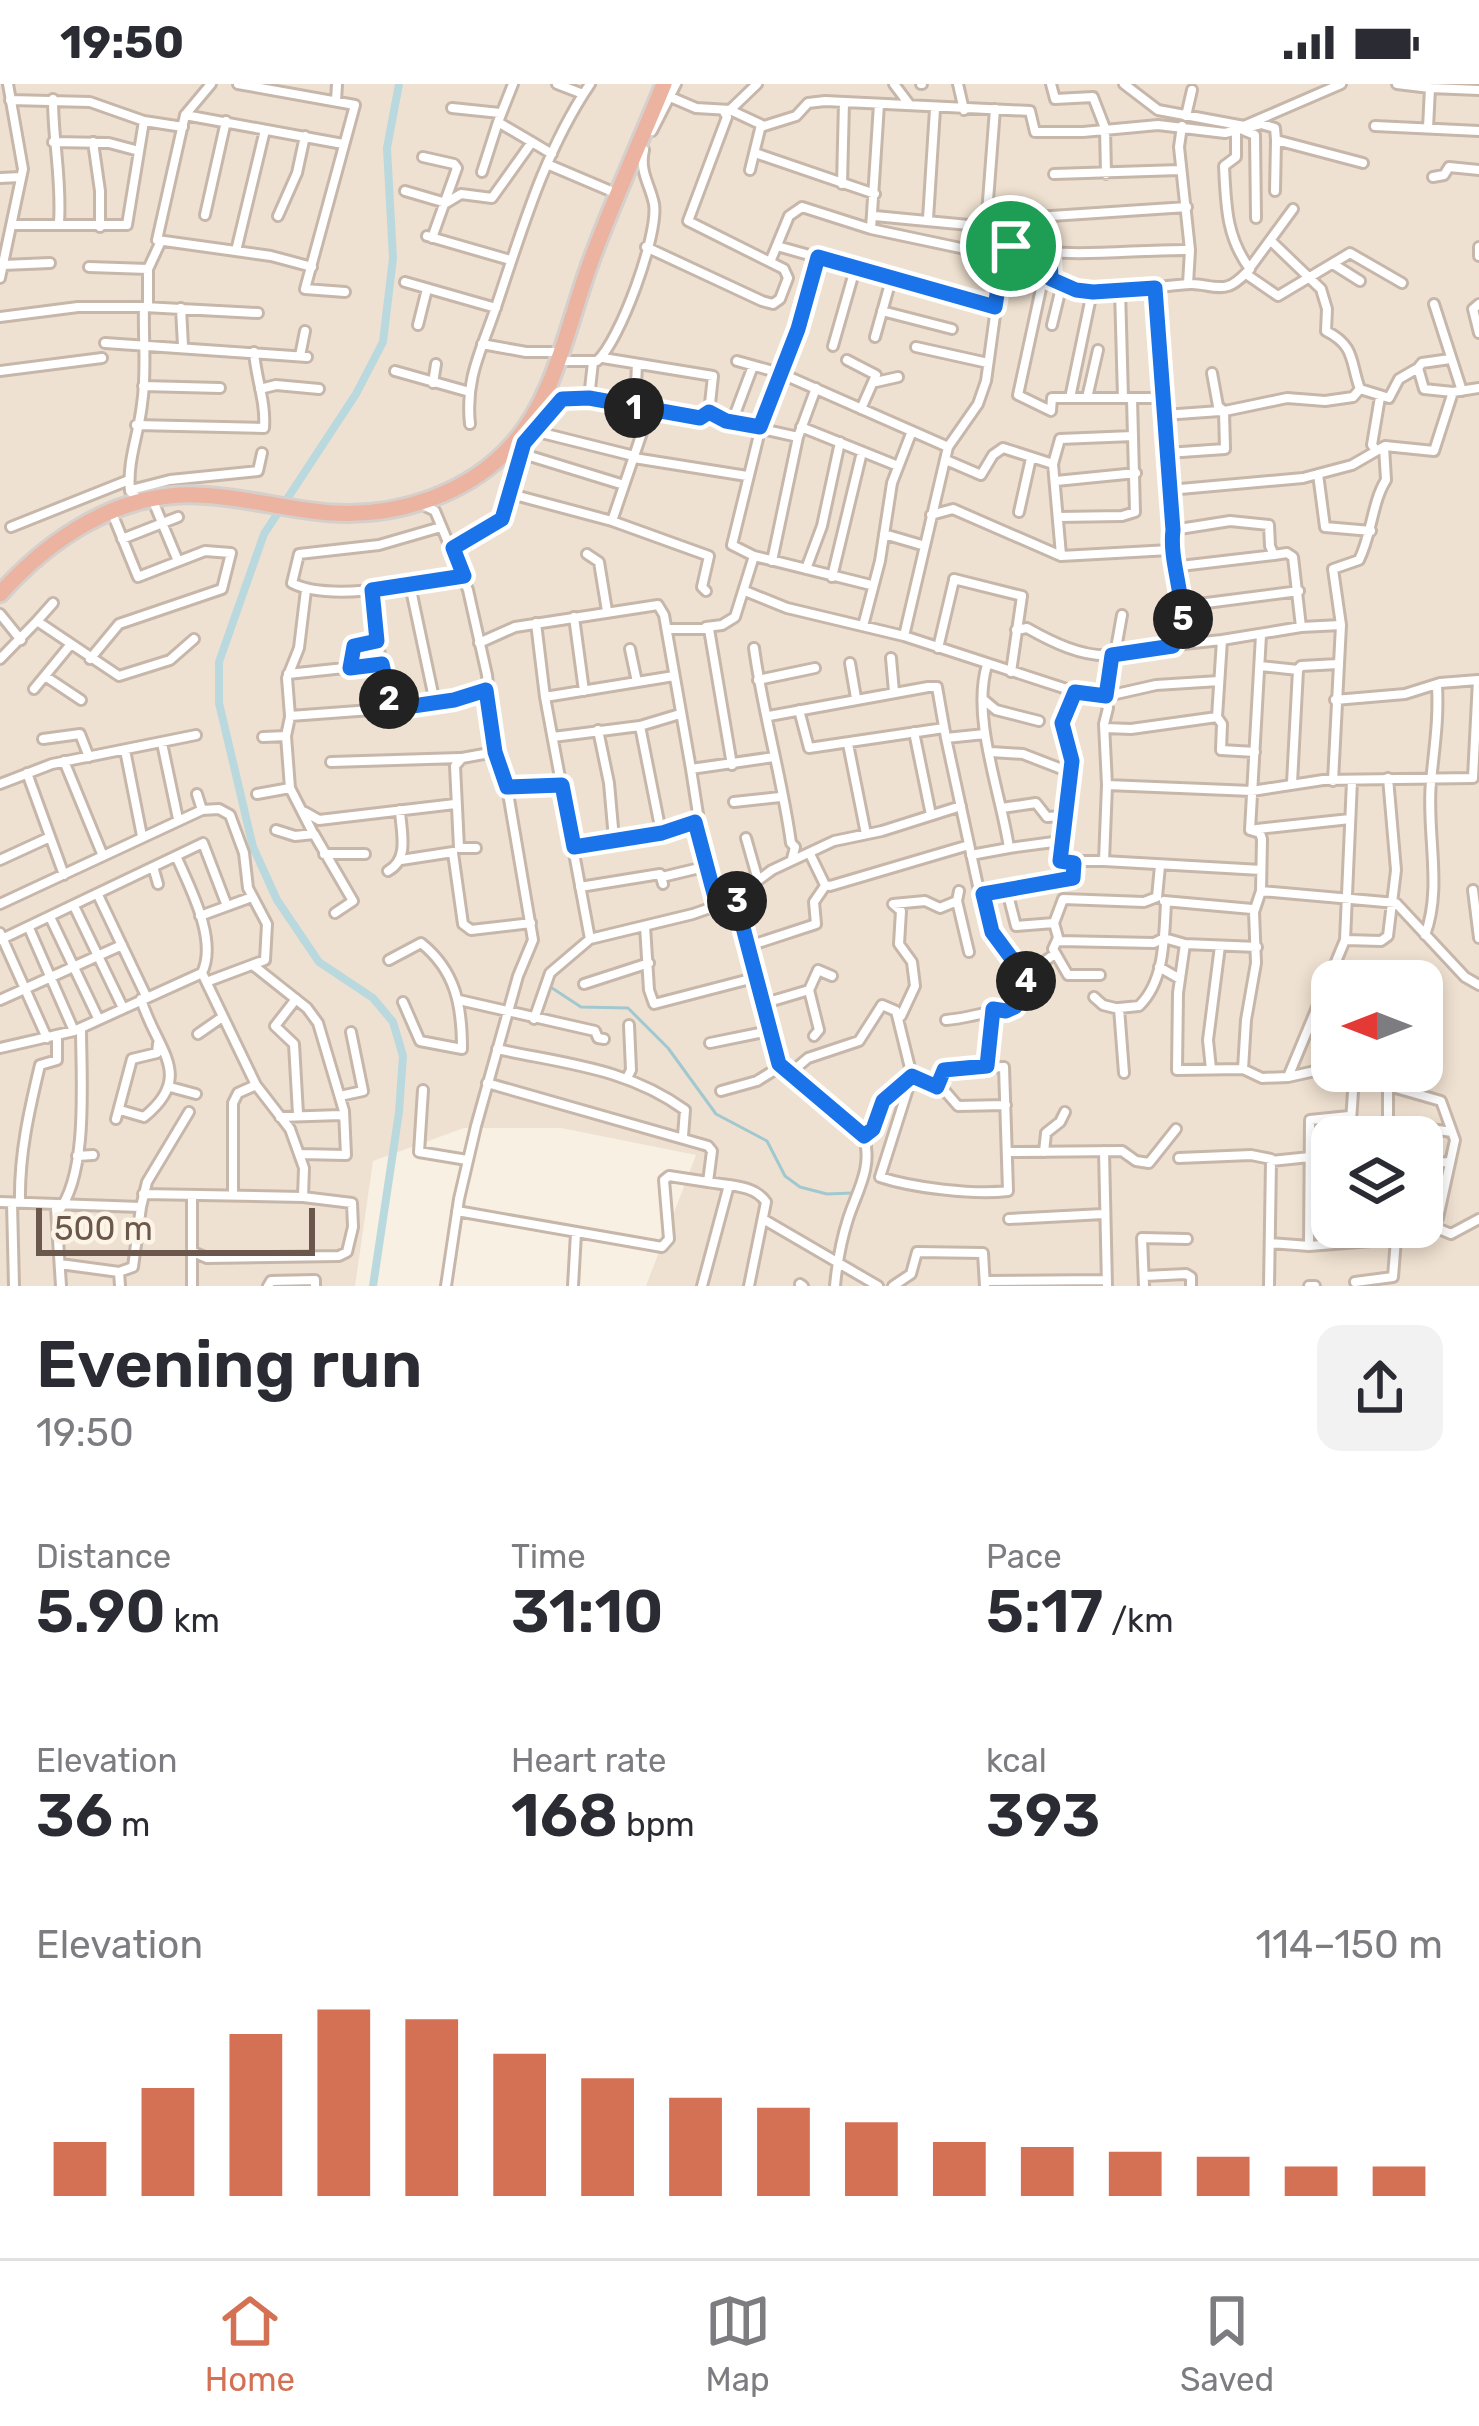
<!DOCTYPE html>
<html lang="en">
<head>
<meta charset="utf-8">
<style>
	body { margin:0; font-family:Rubik,sans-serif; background:#f2f2f3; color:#2b2b33; height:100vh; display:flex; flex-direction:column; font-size:45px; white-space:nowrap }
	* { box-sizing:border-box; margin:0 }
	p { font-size:39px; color:#7c7c81 }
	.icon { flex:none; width:66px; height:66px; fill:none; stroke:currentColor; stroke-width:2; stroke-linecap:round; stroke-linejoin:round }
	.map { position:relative; height:1202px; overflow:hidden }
	.side { display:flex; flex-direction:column; background:#fff; flex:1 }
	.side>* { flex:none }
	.needle { width:78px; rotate:270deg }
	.controls { position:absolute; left:1311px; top:876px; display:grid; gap:24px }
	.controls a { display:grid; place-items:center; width:132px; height:132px; border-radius:24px; background:#fff; box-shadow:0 6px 18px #0003; font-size:60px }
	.scale { position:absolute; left:36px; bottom:30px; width:279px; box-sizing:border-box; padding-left:12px; border:6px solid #6c574c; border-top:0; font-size:33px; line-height:42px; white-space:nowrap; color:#6c574c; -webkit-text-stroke:9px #fcf4e7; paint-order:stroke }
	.pin { position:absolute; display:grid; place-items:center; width:102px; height:102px; color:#fff; margin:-51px; border:6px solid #fff; border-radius:50%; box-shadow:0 3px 12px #0007 }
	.km { position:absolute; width:60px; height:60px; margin:-30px; border-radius:50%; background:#222; color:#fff; font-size:33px; line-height:60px; text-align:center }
	.round { display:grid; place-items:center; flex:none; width:126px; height:126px; border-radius:24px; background:#f2f2f3 }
	.overview { display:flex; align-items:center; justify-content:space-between; height:204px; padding:0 36px }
	h1 { font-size:66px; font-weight:600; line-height:90px }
	.figures { display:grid; grid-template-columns:repeat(3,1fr); gap:18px; height:204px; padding:12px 36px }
	.figures div { display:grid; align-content:center }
	.figures b { font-size:60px; font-weight:600 }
	.figures small { font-size:33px; font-weight:400 }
	.figures p { font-size:33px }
	.chart { height:336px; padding:24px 36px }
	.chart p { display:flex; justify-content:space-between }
	.chart svg { width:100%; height:216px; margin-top:12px; stroke:#d47155; stroke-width:6 }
	.status { display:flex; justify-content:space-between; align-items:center; height:84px; padding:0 60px; background:#fff; direction:ltr }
	.status svg { height:33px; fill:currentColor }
	.tab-bar { display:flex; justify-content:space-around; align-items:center; height:168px; border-top:3px solid #e1e1e2; background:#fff; font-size:33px; color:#7c7c81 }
	.tab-bar a { display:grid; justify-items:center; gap:6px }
	.tab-bar .active { color:#d47155 }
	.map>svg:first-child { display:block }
	.residential { fill:#efe1d1; fill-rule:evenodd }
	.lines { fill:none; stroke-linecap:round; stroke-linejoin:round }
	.stream { stroke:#a1c8cf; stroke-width:3 }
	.river { stroke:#b9d9df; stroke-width:8 }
	.minor-casing { stroke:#c7b7ab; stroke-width:14 }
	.highway-casing { stroke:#d6d0cd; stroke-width:21 }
	.minor { stroke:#fff; stroke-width:8 }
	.highway { stroke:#ebb3a0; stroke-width:15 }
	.route-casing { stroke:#fff; stroke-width:24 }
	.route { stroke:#1a73e8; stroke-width:15 }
</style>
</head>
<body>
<div class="status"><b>19:50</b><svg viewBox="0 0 49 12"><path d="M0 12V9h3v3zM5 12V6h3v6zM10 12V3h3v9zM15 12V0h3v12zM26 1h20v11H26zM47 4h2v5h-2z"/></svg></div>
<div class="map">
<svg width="1479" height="1202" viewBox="0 0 1479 1202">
	<rect width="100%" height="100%" fill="#f8f0e2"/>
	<!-- residential -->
	<path class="residential" d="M0,0H1479V1202H646L696,1071L561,1044H464L373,1077L355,1202H0ZM1332,897H1422V987H1332ZM1332,1053H1422V1143H1332Z"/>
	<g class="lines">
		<!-- stream -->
		<path class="stream" d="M552,904L581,923L628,924L668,964L716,1030L767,1057L785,1092L800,1103L827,1110L852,1109"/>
		<!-- river -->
		<path class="river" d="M373,1202L399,1028L403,972L393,938L373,914L319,878L277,816L253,763L219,619V578L264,450L356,310L383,258L393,174L387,64L399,0"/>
		<defs>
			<path id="minor" d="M211,0L185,31L157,156L271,172L312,183
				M238,0L355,21L305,205L345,208
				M513,0L498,38L532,58
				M557,0L583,10
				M894,0L909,20
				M921,0H922
				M958,0L964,26
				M1051,0L1055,15L1093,13L1105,44L1106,90
				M1124,0L1158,26L1244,42L1341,0
				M1397,0L1430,4
				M668,12L696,24L730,26L757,0
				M53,15C53,58 62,96 59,139
				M10,16L90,18L144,37L183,43
				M336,17L337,0
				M452,24L500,29
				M730,26L764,42L796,32L808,19L825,17L1030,27L1035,48H1083L1158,41L1225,49L1261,40L1275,44L1276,56L1363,79
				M185,31L343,60
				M1186,32L1192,6
				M1182,42L1179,63L1190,166L1188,200
				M1375,42L1479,47
				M1428,44L1430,4L1479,6
				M652,47L676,0
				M1245,47L1255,51L1256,134
				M53,58L109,59L139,67
				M93,58L100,107V143
				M755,69L875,110
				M423,73L454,80L457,84L432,154
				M547,80L613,108
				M750,86L761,41
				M482,88L498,38
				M1054,90L1180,86
				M1433,93L1444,91L1449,83L1479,86
				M0,94L21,93
				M842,100L844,18
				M405,107L446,119L461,110L492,114L532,58L552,70
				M1275,107L1276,56
				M205,131L226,37
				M278,132L297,89L305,52
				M875,132L1010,145L1027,143L1036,133L1187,123
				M928,135L935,25
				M12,141H127L144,37
				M986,143L995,25
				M871,145L879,20
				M427,152L510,176
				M1271,157L1321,205L1327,225L1326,247C1356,262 1350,278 1360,305L1389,314L1399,295L1418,284L1424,305L1453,308
				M777,162L995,223
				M1011,162C1069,176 1130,165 1190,166
				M646,163L762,217L773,220L780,215L788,194L784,185L688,137L727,33L723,26
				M1479,163V172
				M236,167L265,46
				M1050,171L1051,195L1042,200L1018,311L1051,327L1052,314H1070
				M818,173L798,245L767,318L732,461L754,472L871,501
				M770,178L789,132L802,123L871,145L1003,173
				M1333,180L1360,197
				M3,181L50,179
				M89,183L148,185
				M1249,185L1293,125
				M1246,190L1278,212L1350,169L1402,199
				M0,194L23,85L8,0
				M1051,195C1098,217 1140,203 1190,200C1202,199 1217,206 1228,202C1236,200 1244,191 1250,185C1226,153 1226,121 1224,82L1236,73V47
				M405,198L496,224
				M1120,206L1123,314
				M1434,220L1462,307
				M1479,220L1473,225L1479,249
				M144,223L258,229
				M148,223V185L161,157
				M181,224L183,262
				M882,227L952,245
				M0,233L78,223H144C143,254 147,289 142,320C139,350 127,376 130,407L137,414
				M418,241L427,205
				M1052,241L1062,200
				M875,253L891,196
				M105,259L307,273
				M482,260L526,268H554
				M833,262L855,185
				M916,263L988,279
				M1098,266L1087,314H1161
				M300,272L305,247
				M603,274L713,292L709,329
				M847,276L876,291L861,325
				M557,277H597C620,257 659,150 654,120C650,100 639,88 644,66
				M737,277L780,289L948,363
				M1418,284L1422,279L1450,275
				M0,287L102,274
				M395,287L466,307
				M876,298L898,293
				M433,299L436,280
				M143,302L220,304
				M260,305L276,301L319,305
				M589,314L593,278
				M1087,314H1070L1092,208
				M635,324L637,280
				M1225,327L1287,314L1325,317L1353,313L1360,305
				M1164,331L1220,327
				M732,338L753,282
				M470,340C465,294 482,265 496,223C522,146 544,68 590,0
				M136,341L264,344C266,317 256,295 254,268
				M801,343L898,382
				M534,347L634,372
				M1376,366L1372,361L1380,313
				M520,369L624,401
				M1167,369L1225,365L1224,327L1218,322L1212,289
				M634,374L747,392
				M946,376L981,391L993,371L1003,364L1053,380
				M1318,390L1325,443L1371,447
				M1056,397L1136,389
				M131,406L170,396L258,387L262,369
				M1169,406L1303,394L1352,381L1385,362L1434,367L1453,308L1479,304
				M511,410L612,437L709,472L702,503L706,507
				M153,417L178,477
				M423,421L435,427L468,506L487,591L495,668L507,703L533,856L518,892L476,1042L459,1115L446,1202
				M1019,428L1031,374
				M931,431L953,425L1061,472L1170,466
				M1058,433L1122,432L1135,428L1132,315
				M612,437L650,325
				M11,443L129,396
				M441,443L379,461L299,470L292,499C330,519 421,499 464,492
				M1173,446L1230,437L1269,441L1270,462L1274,471L1287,469L1293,473L1301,543
				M884,450L925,462
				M122,455L178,433
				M453,463L502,435C520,392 519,339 567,313L700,334L709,329L726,337L798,353
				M587,470L599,478L607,527
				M1061,471L1053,380L1060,355L1133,352
				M772,477L798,353L816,304
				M1172,483L1274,471
				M806,485L822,442L840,358
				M832,493L862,368
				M954,495L1022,512L1011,588
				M410,501L435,619
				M372,505L377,557L392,625
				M306,506L299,564L287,594L290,632L412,623L486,606
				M745,507L787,524L904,552L1085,611L1103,613L1156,601L1219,597
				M1183,522L1299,507
				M0,530L21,556
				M574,533L584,607
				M37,537L53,519
				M536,539L545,613L590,855
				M863,542L880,477L892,399L912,347
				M706,543L722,541L735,533L754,472
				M667,545H709L732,681
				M1016,546L1027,544C1050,557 1083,574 1112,571
				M904,552L948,363L978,320L986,297L1003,173L1011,162L1010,145
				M479,559L515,543L658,521L664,531L691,685L698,730L695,738L717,821
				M1174,561L1222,556
				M754,564C763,630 782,693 791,759L795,763L792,775
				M938,564L954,496
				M630,565L637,598
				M1115,570L1122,531
				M891,574L894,608
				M0,575L37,537L119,592L170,576L194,555
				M90,575L119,540L222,505L231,469L205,467L138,493L112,429
				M850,579L856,614
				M987,581C971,634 1001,709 1009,764L1061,757L1060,777H1104L1107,701L1104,640L1108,624L1103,613
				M1260,582L1298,586L1292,699
				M350,584L352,563L377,558
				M1298,586L1301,582L1338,580
				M288,590L382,580
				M45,592L81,616
				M758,596L815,584
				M34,605L71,560
				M1106,612L1112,571L1173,562C1195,530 1168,487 1173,446L1155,204
				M545,613L674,592
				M984,616L996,626L1039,637
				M799,626L809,664L944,644
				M769,632L928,603H937L946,654L985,650
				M290,633L286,652L290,704L313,749
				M640,642L661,748
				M1105,644L1131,645L1217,633
				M598,646L609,699L614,755
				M914,648L931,731
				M263,653L286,652
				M553,653L640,642L680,630
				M946,654L980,811
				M43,655L80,650L89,673
				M162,659L178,735
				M848,660L866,750
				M125,666L142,752
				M991,668L1023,670L1072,689
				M1255,668L1221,666L1222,640L1217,633L1222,556L1301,543L1341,541
				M64,677L103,772
				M331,678L460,674
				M691,685L774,673
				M27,689L64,791
				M1333,697L1341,541L1333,485L1359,476C1372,450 1372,418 1386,396L1384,363
				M1352,697L1345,856L1288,993L1315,987L1354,992L1441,1017L1455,1056L1438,1134L1422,1140
				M0,700L52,680L196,651
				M1107,701L1252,707L1323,696L1473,694L1478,596L1440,599L1405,610L1335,616
				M507,703L561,701
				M257,710L290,704
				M734,718L780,713
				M1002,724L1036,719L1047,733L1063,732L1066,725
				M202,726L219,725L230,731L244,769L248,804L267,840L265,876L209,897
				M305,728L319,736L455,720
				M1257,745L1350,735
				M276,746L295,752L314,750L353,817L335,829
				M746,754L758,796
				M1061,757L1073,677L1062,639L1075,608
				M573,763L662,749L695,738
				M476,764H459L455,682L462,674L495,668
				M453,769L463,840L471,846L531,839
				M324,770H365
				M810,770L825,801L830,802L969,761
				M971,771L1009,764
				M177,774C190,804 218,856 202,889L256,1001L290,1045L304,1084L303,1113
				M0,776L50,753
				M401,776L453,768
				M1104,777L1261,786
				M1160,782L1157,813L1144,818L1063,815L1054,839L1059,857L1154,859L1164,854L1185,860L1257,863
				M154,786L158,800
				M388,787C410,775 401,748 400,726
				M662,793L708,782
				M580,803L660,790L663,800
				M1473,806L1479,854
				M959,807L957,817L969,868
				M1007,807L1016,842L1054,839
				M1261,807L1396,819L1465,893L1479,901
				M98,811L146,912
				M1164,817L1252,825L1254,828
				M0,820L202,726L197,710
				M74,822L123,924
				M200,832L252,813
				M50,833L98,934
				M645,842L649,906L654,920L754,894L746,845L735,813
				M29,844L74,947
				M0,849L47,954
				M1425,851C1443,804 1426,747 1431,698C1434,665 1439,636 1437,602
				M1058,854L1053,865L1068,891H1100
				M0,856L203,759L227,822
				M1345,856L1381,857L1388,852L1396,786L1388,694
				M1185,860L1178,909L1177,986L1243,985L1262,994L1288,993
				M749,862L816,840L814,818L825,802
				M389,876L421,859C456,887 462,922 462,965L420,957L403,918
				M1039,881L1055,870
				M254,882L307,924L318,939L344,1027L346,1071L300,1070
				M1159,883L1180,895
				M754,894L779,980L864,1052C873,1084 857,1107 848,1135C841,1157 837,1180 835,1202
				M584,900L649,879
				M809,906L819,946L814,952
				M1094,913L1103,921L1119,925
				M296,915L275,942L294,960L298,1030
				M0,916L122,861
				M459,916L595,947L598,954L604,955
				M762,920L809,906L818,886L832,892
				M901,932L915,902L912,878L899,860L901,827L893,820L925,817L940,824L957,817
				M534,935L550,889L590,855L693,830L730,817L772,786L834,757L882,747L961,722
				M946,936C960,935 1013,924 1021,917L1026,894L992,847L983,810L1073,794L1074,779H1070
				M198,950L221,934
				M710,959L769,947
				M0,964L74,947L202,889
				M497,965C566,980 627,984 685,1026L683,1052
				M987,983L993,925
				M1211,985L1208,956L1220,862
				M1243,985L1246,936L1256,879L1254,828L1261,807L1262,755L1260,749L1250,746L1261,551
				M1124,989L1119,924L1139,922C1165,897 1164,854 1166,818
				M789,990L808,974L859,957L882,921L896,927L912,992L880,1093C913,1104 974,1111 1008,1107L1004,983L947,985L937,1003
				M912,992L945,1007L958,1022L1006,1021
				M627,994L631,986L629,941
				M487,999L708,1062L712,1067L708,1098C728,1102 754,1100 766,1118L749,1202
				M170,1003L196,1010
				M423,1006L419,1068L467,1076
				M721,1007L757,997L781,982
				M340,1012L363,1007L351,948
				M120,1026L144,1033C196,991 156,966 141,915
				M280,1033L341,1031L344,1034
				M116,1035L132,975L157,969L158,960
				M1388,1039L1452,1048
				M1349,1046L1388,1043
				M864,1052L873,1045L883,1017L911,997
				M1350,1053L1354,992
				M1388,1053V1004
				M1104,1067L1107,1202
				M1008,1068L1122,1067L1136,1077L1149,1079L1176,1045
				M1044,1068L1046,1049L1060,1038L1065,1028
				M77,1072L93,1071
				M1179,1074L1251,1071L1271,1075
				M1422,1079L1450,1078
				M143,1110L303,1113L352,1119L353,1143L347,1168L339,1172L207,1174L193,1168
				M233,1111V1019L238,1009L256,1001
				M0,1118L141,1123L147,1098L189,1028
				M20,1118C19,1071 29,1027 40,981L57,976V952
				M12,1119L14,1202
				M1310,1122L1332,1121
				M56,1124L61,1202
				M457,1127L662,1163L669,1155L664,1096L669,1092L708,1098
				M58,1128C89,1089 81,993 81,944
				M763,1135L878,1202
				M1009,1135L1103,1130
				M1427,1140L1451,1150L1479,1135
				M1270,1159L1309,1162L1396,1155L1397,1143
				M1309,1162L1310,1036L1349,1032
				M60,1180L119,1188L133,1183L141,1123
				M119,1188L120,1202
				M1144,1192L1186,1190L1191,1193V1202
				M985,1197L1107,1196
				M1355,1198L1393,1193L1396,1155
				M800,1200L803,1202
				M192,1202V1113
				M268,1202L271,1197L315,1196V1202
				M573,1202L576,1149
				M702,1202L729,1101
				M893,1202L911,1190L917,1168L983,1169L985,1202
				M1144,1202L1142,1154L1187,1155
				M1269,1202L1271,1077L1310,1073
				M1309,1202H1315"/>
			<path id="highway" d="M0,510C50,454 119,408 197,411C242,412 287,426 332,429C398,433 469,410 513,360C556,312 569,235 591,177C613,117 640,59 664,0"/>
		</defs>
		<!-- minor casing -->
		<use href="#minor" class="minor-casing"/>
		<!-- highway casing -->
		<use href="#highway" class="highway-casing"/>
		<!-- minor -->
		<use href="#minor" class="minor"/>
		<!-- highway -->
		<use href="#highway" class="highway"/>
	</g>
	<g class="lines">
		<defs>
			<path id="route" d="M1011,162L1050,172L1051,195L1076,206L1093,208L1155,204L1173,446C1168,486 1195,529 1173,562L1112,571L1106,612L1075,608L1062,639L1072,677L1060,777L1074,779L1073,794L983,810L992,848L1026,894L1015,923L1006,927L993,925L987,982L944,986L937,1003L912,992L883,1017L873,1045L864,1052L779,980L735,813L717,821L695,738L662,749L574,763L562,701L507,703L495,668L486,606L454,616L392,625L382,580L350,584L354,562L377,557L372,506L464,492L453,464L502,435L524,359L562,315L589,314L700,334L709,328L726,337L760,343L798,245L818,173L995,223L1003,173Z"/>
		</defs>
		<!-- route casing -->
		<use href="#route" class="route-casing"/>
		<!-- route -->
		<use href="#route" class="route"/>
	</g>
</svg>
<div class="controls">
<a><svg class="needle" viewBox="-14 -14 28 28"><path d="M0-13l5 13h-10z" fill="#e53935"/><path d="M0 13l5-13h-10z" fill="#7c7c81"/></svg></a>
<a><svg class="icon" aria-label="layers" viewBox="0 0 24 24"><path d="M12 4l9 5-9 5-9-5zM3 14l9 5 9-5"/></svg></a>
</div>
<div class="scale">500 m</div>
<div class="pin" style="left:1011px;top:162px;background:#1e9e55"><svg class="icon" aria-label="arrive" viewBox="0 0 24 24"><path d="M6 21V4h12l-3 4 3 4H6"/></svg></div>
<b class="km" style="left:634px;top:324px">1</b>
<b class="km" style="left:389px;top:615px">2</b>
<b class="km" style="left:737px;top:817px">3</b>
<b class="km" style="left:1026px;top:897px">4</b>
<b class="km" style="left:1183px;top:535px">5</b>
</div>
<section class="side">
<div class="overview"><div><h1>Evening run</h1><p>19:50</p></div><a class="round"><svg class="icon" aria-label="share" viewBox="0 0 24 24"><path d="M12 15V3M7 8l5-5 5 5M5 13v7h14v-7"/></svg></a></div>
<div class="figures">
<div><p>Distance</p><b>5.90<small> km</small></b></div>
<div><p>Time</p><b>31:10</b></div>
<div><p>Pace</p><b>5:17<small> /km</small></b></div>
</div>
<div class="figures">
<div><p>Elevation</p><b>36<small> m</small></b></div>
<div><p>Heart rate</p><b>168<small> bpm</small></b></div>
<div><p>kcal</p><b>393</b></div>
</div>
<div class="chart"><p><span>Elevation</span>114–150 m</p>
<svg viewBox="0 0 160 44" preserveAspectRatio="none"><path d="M5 44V33M15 44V22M25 44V11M35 44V6M45 44V8M55 44V15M65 44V20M75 44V24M85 44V26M95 44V29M105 44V33M115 44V34M125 44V35M135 44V36M145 44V38M155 44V38"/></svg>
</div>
</section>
<nav class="tab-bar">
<a class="active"><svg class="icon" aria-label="home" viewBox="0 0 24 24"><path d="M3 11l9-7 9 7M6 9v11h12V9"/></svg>Home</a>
<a><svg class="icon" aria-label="map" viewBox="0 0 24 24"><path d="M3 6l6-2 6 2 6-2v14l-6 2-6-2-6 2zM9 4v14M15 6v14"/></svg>Map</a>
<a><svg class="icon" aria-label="saved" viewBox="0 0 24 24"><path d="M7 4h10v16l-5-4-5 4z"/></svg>Saved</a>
</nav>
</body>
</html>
